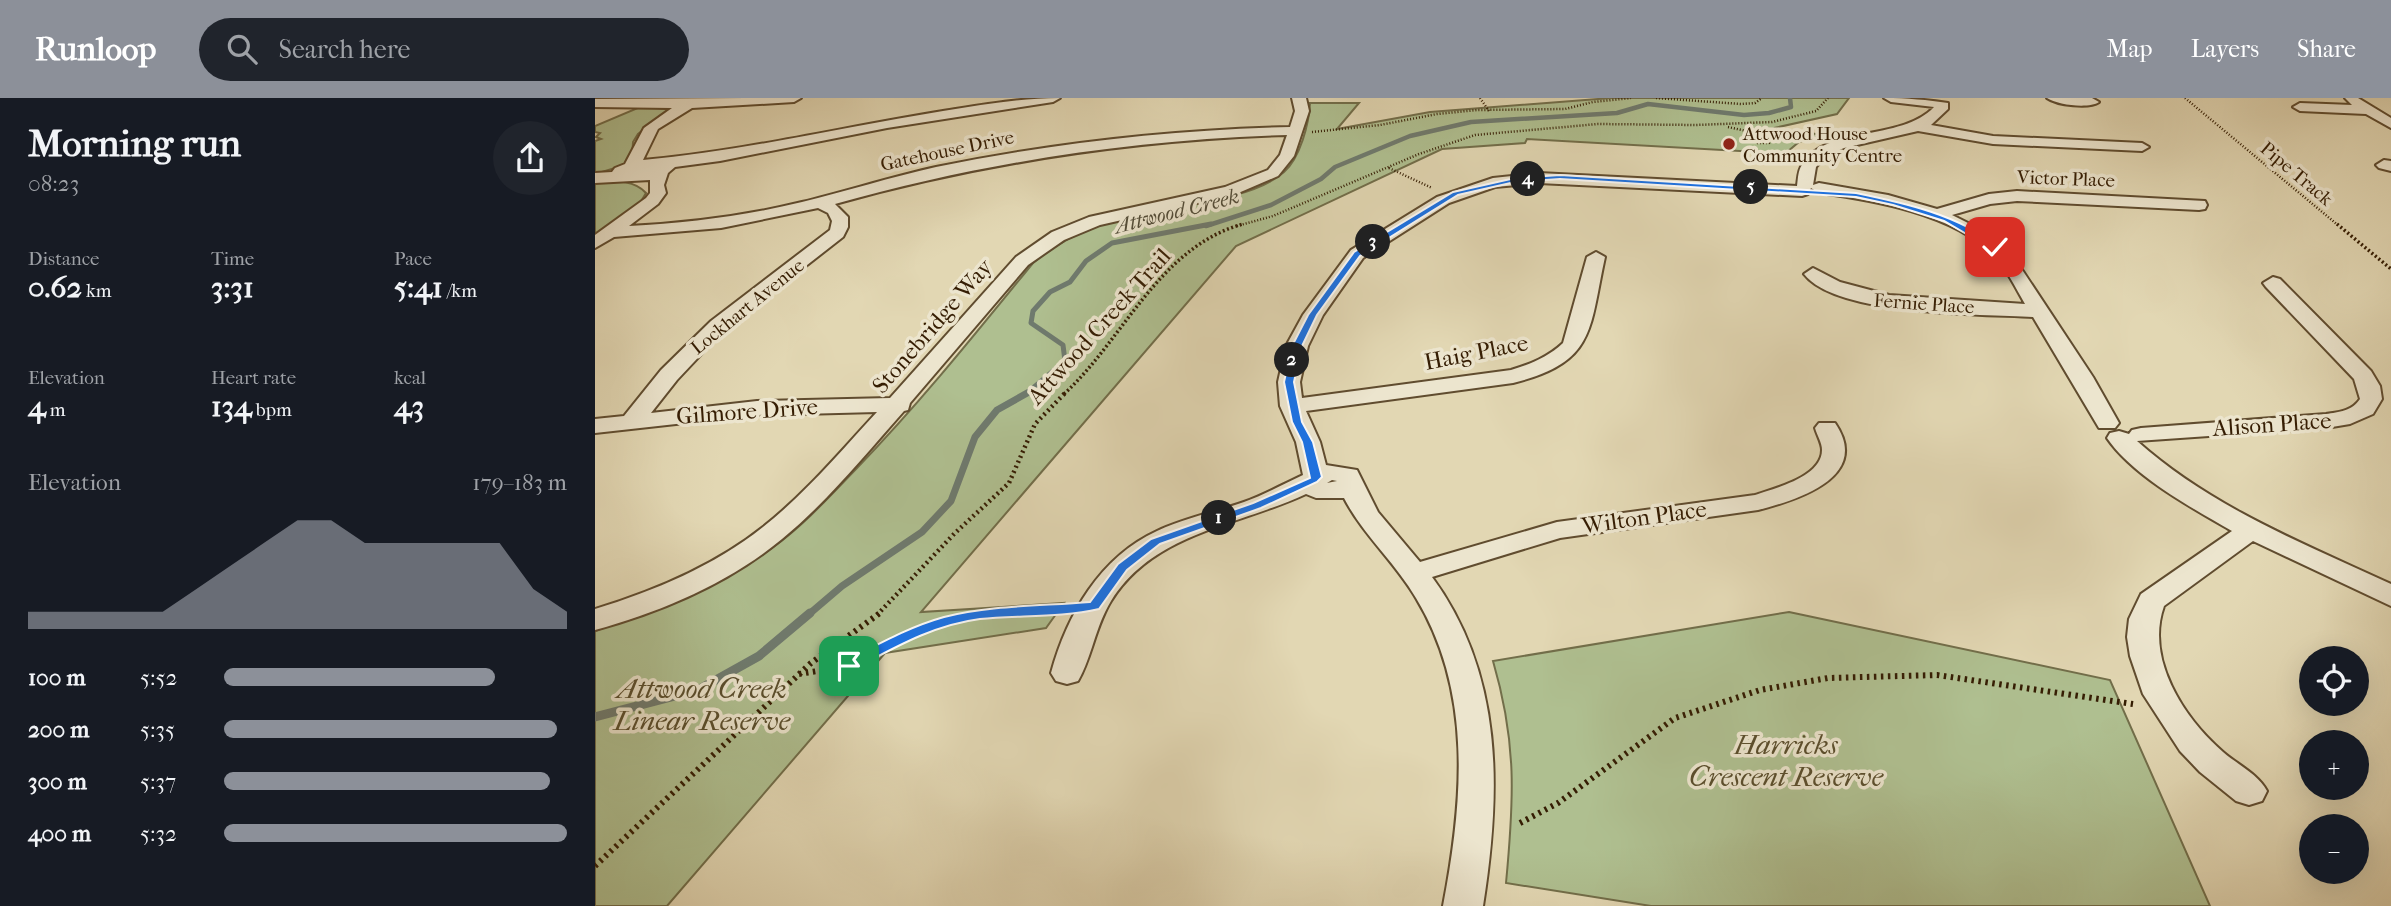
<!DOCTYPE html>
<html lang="en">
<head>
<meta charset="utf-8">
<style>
	body { margin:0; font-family:"IM FELL French Canon",serif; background:#20242c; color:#f1f3f6; height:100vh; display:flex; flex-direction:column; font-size:26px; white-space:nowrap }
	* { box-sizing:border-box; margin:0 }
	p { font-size:23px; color:#9ea1a6 }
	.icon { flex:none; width:38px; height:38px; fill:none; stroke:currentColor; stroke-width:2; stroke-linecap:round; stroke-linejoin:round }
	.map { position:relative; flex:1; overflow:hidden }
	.side { display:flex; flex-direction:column; background:#171b24; width:595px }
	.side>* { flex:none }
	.buttons { position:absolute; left:1704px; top:548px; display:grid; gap:14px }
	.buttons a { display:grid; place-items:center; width:70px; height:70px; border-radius:50%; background:#171b24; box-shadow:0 7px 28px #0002; font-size:35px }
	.pin { position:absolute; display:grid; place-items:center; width:60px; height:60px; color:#fff; margin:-30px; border-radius:14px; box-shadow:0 4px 10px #0006 }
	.km { position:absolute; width:35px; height:35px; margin:-18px; border-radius:50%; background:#222; color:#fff; font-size:19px; line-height:35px; text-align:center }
	.round { display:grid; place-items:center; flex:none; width:74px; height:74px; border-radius:37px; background:#20242c }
	.summary { display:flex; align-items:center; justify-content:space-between; height:119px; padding:0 28px }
	h1 { font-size:38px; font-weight:700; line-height:52px }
	.figures { display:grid; grid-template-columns:repeat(3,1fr); gap:10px; height:119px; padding:7px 28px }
	.figures div { display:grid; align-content:center }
	.figures b { font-size:30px; font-weight:700 }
	.figures small { font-size:19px; font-weight:400 }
	.figures p { font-size:19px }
	.chart { height:196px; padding:14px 28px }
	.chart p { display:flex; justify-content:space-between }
	.chart svg { width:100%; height:126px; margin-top:7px; fill:#8c9099; opacity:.7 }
	ul { padding:0 28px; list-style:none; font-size:23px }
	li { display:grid; grid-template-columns:112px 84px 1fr; align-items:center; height:52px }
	li i { height:18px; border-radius:9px; background:#8c9099 }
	header { display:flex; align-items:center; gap:42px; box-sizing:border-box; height:98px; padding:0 35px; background:#8c9099; color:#fff }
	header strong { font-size:33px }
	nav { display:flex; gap:38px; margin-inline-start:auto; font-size:24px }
	.search { width:490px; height:63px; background:#20242c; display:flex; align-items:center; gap:18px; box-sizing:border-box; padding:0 24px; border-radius:38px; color:#9ea1a6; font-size:26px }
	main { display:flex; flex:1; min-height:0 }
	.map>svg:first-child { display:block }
	.green { fill:#afbf90; stroke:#726e4a; stroke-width:2 }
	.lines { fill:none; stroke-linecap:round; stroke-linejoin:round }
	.stream-far3 { stroke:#6f7a6e; stroke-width:4.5 }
	.stream-far2 { stroke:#6f7a6e; stroke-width:5 }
	.stream-far1 { stroke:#6f7a6e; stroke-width:7 }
	.stream { stroke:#6f7a6e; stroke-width:9 }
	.minor-casing { stroke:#604c2f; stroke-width:4 }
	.path-far3 { stroke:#351d03; stroke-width:2.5; stroke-dasharray:1 2; stroke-linecap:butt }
	.path-far2 { stroke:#351d03; stroke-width:3.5; stroke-dasharray:2 2.5; stroke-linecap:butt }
	.path-far1 { stroke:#351d03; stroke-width:4.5; stroke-dasharray:2 3.5; stroke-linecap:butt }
	.path { stroke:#351d03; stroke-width:6; stroke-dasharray:2.5 4.5; stroke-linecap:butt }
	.minor { fill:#ece5ce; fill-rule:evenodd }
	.route { fill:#1a73e8; stroke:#fff; stroke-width:2 }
	.poi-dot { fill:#8f2418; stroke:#ece5ce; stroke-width:2.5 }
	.labels { text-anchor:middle; stroke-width:7; stroke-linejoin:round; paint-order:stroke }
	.far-poi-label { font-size:19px; fill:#351d03; stroke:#ece5ce; text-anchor:start }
	.far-street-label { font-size:19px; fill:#351d03; stroke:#ece5ce }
	.far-water-label { font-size:21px; font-style:italic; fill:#524c38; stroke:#ece5ce }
	.street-label { font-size:23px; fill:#351d03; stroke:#ece5ce }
	.near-park-label { font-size:28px; font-style:italic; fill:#5a4e2d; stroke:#ece5ce }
</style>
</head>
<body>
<header>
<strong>Runloop</strong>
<div class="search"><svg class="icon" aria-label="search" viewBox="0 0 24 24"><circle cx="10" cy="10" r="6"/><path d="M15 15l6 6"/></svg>Search here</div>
<nav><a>Map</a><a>Layers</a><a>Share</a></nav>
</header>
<main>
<section class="side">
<div class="summary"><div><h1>Morning run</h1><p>08:23</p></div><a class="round"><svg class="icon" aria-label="share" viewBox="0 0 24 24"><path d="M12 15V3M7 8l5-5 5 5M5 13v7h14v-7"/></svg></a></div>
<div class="figures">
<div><p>Distance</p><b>0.62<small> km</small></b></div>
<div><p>Time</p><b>3:31</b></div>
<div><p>Pace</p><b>5:41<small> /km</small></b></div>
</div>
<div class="figures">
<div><p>Elevation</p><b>4<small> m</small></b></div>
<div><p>Heart rate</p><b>134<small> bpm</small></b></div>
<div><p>kcal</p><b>43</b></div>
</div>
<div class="chart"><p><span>Elevation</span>179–183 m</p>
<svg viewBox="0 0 160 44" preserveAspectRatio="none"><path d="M0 44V38L10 38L20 38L30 38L40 38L50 30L60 22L70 14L80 6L90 6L100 14L110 14L120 14L130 14L140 14L150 30L160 38V44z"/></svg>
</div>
<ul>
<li><b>100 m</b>5:52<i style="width:79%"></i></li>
<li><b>200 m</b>5:35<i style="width:97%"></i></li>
<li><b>300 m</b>5:37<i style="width:95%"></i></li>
<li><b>400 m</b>5:32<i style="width:100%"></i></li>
</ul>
</section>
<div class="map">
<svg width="1796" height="808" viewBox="0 0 1796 808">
	<rect width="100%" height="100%" fill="#e2d7b3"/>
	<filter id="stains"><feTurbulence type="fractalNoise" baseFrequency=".00286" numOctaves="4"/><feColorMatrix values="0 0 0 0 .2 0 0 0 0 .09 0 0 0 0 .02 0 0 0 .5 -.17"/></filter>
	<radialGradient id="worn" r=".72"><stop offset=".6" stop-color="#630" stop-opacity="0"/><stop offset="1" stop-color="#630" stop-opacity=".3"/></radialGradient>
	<!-- green -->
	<path class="green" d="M1016,0H1254L1242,16L1179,30L1228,37L1204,44L1192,54L1200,56L932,41L930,45L847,51L641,148L326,514L469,505L451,530L290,555L72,808H0V533C61,512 124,488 177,450C209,427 235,398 262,370C325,305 381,235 438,165C478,131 526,118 576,109C610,104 663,97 689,74C705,60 714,26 715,5H764L742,31L835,14Z
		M45,9L75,11L43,36L38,44L37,59L30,67L0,76V43L6,41L1,39L5,35L0,34V28Z
		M0,83C17,83 39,81 51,95L45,105L0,137Z
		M1194,514L1515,582L1615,808H1056L911,785C919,701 922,645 898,563Z"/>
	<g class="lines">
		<!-- stream-far3 -->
		<path class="stream-far3" d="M611,128L676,107L726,81L740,69L815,38L876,24L1022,15L1053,6L1149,17L1174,15L1196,9L1195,0"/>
		<!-- stream-far2 -->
		<path class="stream-far2" d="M431,296L470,263L468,247L436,225L438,213L455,194L475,184L491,163L517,145L616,126"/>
		<!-- stream-far1 -->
		<path class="stream-far1" d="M213,517L247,488L327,434L356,403L380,339L402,312L434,294"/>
		<!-- stream -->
		<path class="stream" d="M0,619L103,592L164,558L215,515"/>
		<defs>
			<path id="minor" d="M151,0H206L199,4L97,10L63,31L48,62C149,53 248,29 348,13C387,7 425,0 465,0L458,4L292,30L125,63L80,69L73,75L69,87L71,95L63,106L34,128C93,125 150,118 207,104C252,93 296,79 341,69C458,45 576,32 695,29L700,13L697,0H711L714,13L699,58L683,78L641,96L505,127L469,142L433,167L315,305L313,312L309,313C270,357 232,404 187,441C134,485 66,514 0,532V511C59,493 119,468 168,429C210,396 246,353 282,314L162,317L0,335V321L29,318L66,272L116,223L235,132L237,123L233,115L223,110L126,130L19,139L0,150V137L51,100L55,95V82L0,85V75L17,74L20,70L30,66L49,30L77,10L0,9V1ZM692,37L685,57L673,72L630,89L494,119L457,134L421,159L295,300L162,303L56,315L82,282L130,231L248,139L253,129V119L240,106C390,64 536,42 692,37Z
				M1289,0C1312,0 1333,2 1353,5V11L1336,27L1398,38L1547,45L1554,49L1547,53L1398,46L1323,33L1249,50L1231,58L1221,69L1218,87L1224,85L1293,97L1342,111L1394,96L1422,93L1610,103L1612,107L1610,111L1604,112L1422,103L1395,106L1357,117L1389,133L1418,158L1498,279L1524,325L1520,330H1504L1438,219C1387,216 1241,218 1209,176L1218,170L1245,184L1294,197L1430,206C1420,189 1412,171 1398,157C1359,116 1278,102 1224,95L1216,90L1213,96L1207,98L944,85L900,89L854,105L768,160L728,217L713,248L705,284L707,300L916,272C936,266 953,259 968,245L992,159L1001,154L1010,159C994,232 1001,264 918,285L711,313L725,344L731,367L762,372L783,414L825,464L962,424L1160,397C1180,390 1227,379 1227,352C1227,345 1222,337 1220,330L1224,325H1240C1277,379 1202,402 1163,412L965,440L837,479C909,577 906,694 888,808H848C868,704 878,594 821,500C800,464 768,437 749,400H721L711,396C643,428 559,434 516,503C500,529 497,559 483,583L472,586L461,583L456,575C472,517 505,459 562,433C590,420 620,414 649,404C669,397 688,386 708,377L701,344L685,308L683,284L691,248L708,217L756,152L842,99L898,80L944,75L1202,88C1203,81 1203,72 1207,67C1229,27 1306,44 1339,9L1296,4ZM737,382L742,383L732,385Z
				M1452,0H1497L1504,4C1494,11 1462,7 1452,0Z
				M1750,0H1763L1796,20V30L1771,16L1705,13L1698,9L1705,5L1757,7Z
				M1789,62L1796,63V73L1784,70L1781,67Z
				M1678,179L1685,181L1776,273L1785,288L1787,301L1778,316L1755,326L1731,330L1542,343C1616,409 1707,445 1796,486V508L1658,443L1569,508C1550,561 1589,620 1628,654C1643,667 1663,676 1672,693L1667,703L1654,707L1641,703L1605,674L1585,653L1548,596L1535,558L1532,539L1534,521L1546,496L1637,433C1597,410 1538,378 1512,340L1515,335L1524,333L1534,336L1537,332L1546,330L1731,316C1744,314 1757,313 1765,301L1759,281L1671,189L1668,185Z"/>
		</defs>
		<!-- minor casing -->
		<use href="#minor" class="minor-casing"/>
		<!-- path-far3 -->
		<path class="path-far3" d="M885,0L894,13
			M1061,0L1146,6L1160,5L1167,0
			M1590,0L1744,128
			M1133,29L1179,39L1174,45H1160
			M717,34L785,27L842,16L882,12L970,11L998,4L1036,0
			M1150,42H1161
			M794,70L837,90
			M642,128L678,118L824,56L880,37L1003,26L1101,27L1177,24L1221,13L1233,0"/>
		<!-- path-far2 -->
		<path class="path-far2" d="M1742,126L1796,171
			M469,296C529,241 564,149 648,126"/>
		<!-- path-far1 -->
		<path class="path-far1" d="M282,517L360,435L414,385L440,326L471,294
			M382,517L470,510"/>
		<!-- path -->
		<path class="path" d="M204,576L254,568L315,536L350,524L404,515
			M925,725L963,705L1080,620L1165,592L1233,580L1342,577L1538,606
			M0,768L216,565L285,515"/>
		<!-- minor -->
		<use href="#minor" class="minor"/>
	</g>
	<!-- route -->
	<path class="route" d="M965,77L1261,95C1310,105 1364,117 1404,149L1397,151L1349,123L1298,107L1261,99L965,81L920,84L863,97L765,158L722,217L707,248L699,284L707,324L718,344L727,379L722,384L666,410L565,446L532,472L504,511C466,520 423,517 385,521C338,527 299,550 259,571H249V564C282,547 313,529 349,519C396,507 447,508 495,504L523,466L556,441L658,405L715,380L707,344L697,324L689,284L697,248L713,217L759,154L858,94L920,80Z"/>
	<!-- markers -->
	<circle class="poi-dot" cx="1134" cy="46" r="7"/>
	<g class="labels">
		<!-- far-poi labels -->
		<g class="far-poi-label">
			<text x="1148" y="42">Attwood House<tspan x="1148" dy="22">Community Centre</tspan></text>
		</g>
		<!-- far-street labels -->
		<g class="far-street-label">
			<text transform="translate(352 52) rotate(-12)" y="7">Gatehouse Drive</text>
			<text transform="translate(1702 75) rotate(40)" y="7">Pipe Track</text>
			<text transform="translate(1471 80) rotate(2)" y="7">Victor Place</text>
			<text transform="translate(1329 205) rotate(4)" y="7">Fernie Place</text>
			<text transform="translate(152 208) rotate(-39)" y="7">Lockhart Avenue</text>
		</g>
		<!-- far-water labels -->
		<g class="far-water-label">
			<text transform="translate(582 113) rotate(-14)" y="7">Attwood Creek</text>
		</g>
		<!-- street labels -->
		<g class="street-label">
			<text transform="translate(337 228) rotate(-49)" y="8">Stonebridge Way</text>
			<text transform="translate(504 228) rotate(-48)" y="8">Attwood Creek Trail</text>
			<text transform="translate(881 254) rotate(-11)" y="8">Haig Place</text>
			<text transform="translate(152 313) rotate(-4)" y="8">Gilmore Drive</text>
			<text transform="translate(1677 326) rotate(-4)" y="8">Alison Place</text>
			<text transform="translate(1049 419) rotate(-8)" y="8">Wilton Place</text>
		</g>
		<!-- near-park labels -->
		<g class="near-park-label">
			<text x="107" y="600">Attwood Creek<tspan x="107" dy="32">Linear Reserve</tspan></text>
			<text x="1191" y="656">Harricks<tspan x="1191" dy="32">Crescent Reserve</tspan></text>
		</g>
	</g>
	<rect width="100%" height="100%" filter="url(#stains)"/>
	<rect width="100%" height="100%" fill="url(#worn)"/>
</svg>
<div class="buttons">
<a><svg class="icon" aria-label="locate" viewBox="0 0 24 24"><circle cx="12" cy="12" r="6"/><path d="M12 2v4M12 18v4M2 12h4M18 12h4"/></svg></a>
<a>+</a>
<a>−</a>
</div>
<div class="pin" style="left:254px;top:568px;background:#1e9e55"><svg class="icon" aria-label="arrive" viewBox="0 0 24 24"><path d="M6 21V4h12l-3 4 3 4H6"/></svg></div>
<div class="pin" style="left:1400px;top:149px;background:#d93025"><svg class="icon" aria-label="check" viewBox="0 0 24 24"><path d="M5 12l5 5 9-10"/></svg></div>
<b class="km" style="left:624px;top:420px">1</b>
<b class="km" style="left:697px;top:262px">2</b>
<b class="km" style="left:778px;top:144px">3</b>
<b class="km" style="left:933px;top:81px">4</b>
<b class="km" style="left:1156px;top:89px">5</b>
</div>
</main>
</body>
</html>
